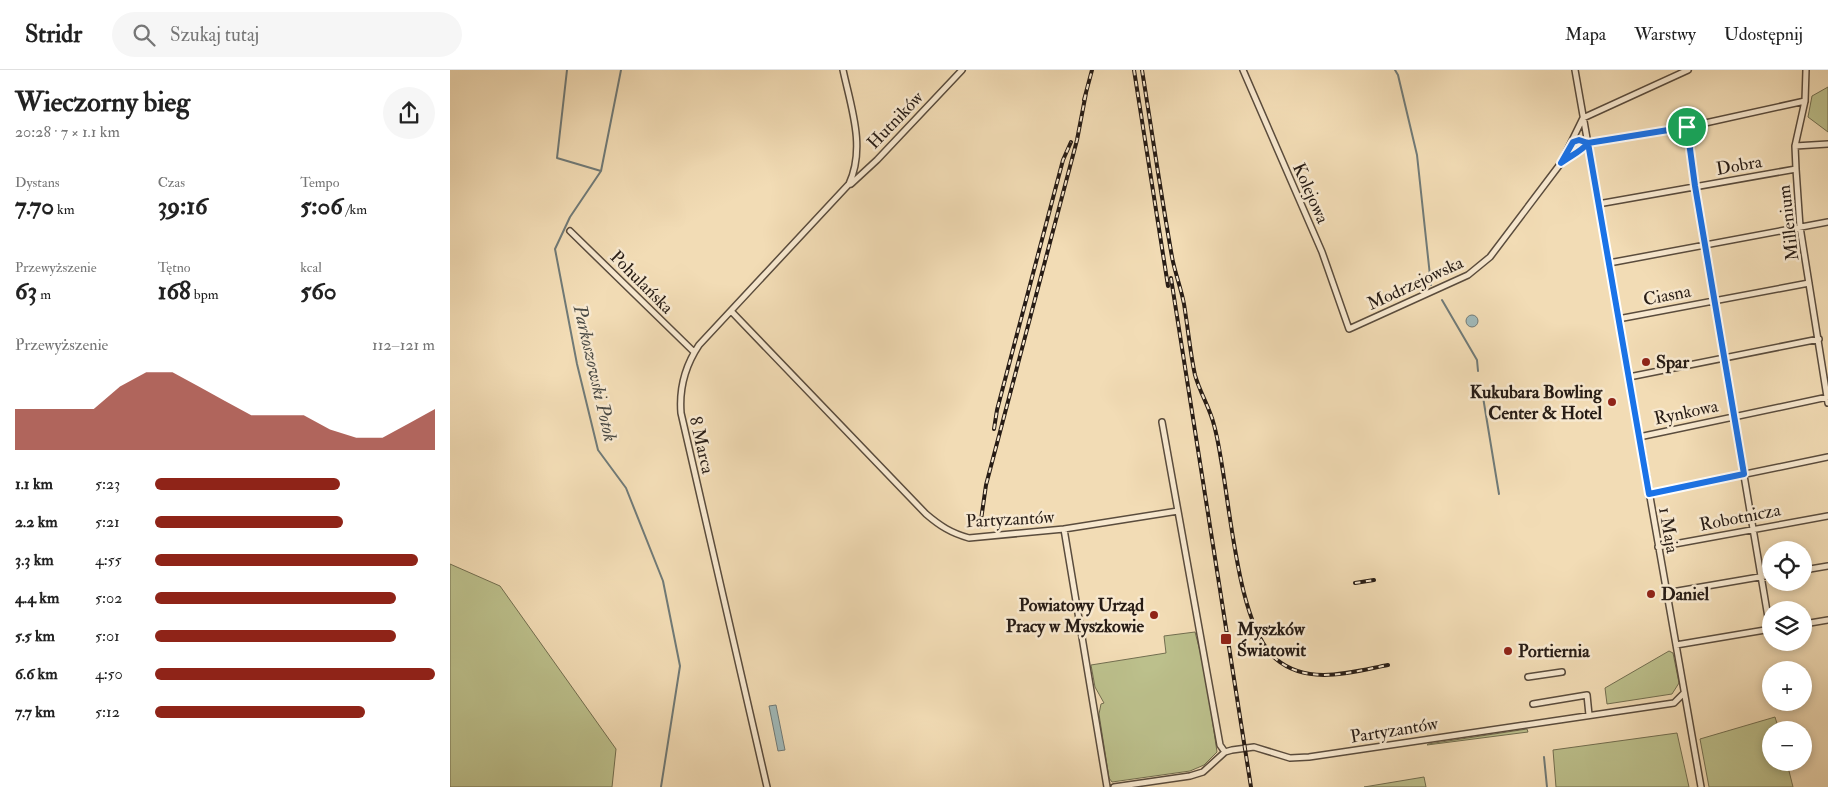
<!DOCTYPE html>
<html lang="pl">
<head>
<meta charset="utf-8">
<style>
	body { margin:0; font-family:"IM FELL Double Pica",serif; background:#f6f6f6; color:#222; height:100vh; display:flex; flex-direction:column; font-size:19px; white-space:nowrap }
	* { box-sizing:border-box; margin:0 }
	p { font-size:16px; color:#767676 }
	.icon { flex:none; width:28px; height:28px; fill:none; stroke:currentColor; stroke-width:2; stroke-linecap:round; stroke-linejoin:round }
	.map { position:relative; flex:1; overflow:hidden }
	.panel { display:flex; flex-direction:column; background:#fff; width:450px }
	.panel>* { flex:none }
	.buttons { position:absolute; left:1312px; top:471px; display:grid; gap:10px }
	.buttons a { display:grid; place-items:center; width:50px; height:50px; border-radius:50%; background:#fff; box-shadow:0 2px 8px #0003; font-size:25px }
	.pin { position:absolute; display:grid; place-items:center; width:42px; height:42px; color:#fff; margin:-21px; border:2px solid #fff; border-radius:50%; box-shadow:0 1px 5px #0007 }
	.round { display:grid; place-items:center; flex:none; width:52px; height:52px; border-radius:26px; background:#f6f6f6 }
	.overview { display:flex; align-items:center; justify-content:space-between; height:85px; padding:0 15px }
	h1 { font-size:28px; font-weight:700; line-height:38px }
	.stats { display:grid; grid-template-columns:repeat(3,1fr); gap:8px; height:85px; padding:5px 15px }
	.stats div { display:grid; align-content:center }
	.stats b { font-size:25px; font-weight:700 }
	.stats small { font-size:14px; font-weight:400 }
	.stats p { font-size:14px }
	.chart { height:140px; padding:10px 15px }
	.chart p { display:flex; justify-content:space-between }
	.chart svg { width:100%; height:90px; margin-top:5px; fill:#8f2418; opacity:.7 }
	ul { padding:0 15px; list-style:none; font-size:16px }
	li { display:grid; grid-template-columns:80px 60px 1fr; align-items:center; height:38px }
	li i { height:12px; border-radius:6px; background:#8f2418 }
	header { display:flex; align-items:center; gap:30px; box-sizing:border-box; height:70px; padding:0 25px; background:#fff; border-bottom:1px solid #e0e0e0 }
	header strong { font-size:24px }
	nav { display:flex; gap:28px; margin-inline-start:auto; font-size:18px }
	.search { width:350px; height:45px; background:#f6f6f6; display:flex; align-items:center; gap:12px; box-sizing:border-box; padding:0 18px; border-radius:28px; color:#767676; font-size:19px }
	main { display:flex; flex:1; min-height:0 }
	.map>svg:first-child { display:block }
	.green { fill:#bcc08c; stroke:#726e50 }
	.water { fill:#a0b9b9; stroke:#707a77 }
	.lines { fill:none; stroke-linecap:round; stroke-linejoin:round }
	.stream { stroke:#707a77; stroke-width:2 }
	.minor-casing { stroke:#5a4c3d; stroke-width:8 }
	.minor { stroke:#f7e8cf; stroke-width:5 }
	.rail-casing { stroke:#271c15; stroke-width:4 }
	.rail { stroke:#f7e8cf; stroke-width:2; stroke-dasharray:5.5; stroke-linecap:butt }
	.route-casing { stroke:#fff; stroke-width:10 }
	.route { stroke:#1a73e8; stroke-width:6 }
	.poi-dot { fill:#8f2418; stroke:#f7e8cf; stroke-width:2 }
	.labels { text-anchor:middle; stroke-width:5; stroke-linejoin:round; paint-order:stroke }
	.street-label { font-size:18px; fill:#271c15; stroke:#f7e8cf }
	.poi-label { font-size:18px; font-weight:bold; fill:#271c15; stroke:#f7e8cf; text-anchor:start }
	.water-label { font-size:19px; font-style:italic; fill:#4b4b46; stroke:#f7e8cf }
</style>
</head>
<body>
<header>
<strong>Stridr</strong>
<div class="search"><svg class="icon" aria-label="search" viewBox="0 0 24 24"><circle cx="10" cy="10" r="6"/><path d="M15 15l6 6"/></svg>Szukaj tutaj</div>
<nav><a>Mapa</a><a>Warstwy</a><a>Udostępnij</a></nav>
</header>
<main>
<section class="panel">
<div class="overview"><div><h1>Wieczorny bieg</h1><p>20:28 · 7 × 1.1 km</p></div><a class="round"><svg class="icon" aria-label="share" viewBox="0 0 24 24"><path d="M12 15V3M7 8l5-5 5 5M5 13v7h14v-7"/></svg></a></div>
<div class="stats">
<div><p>Dystans</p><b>7.70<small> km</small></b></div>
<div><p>Czas</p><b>39:16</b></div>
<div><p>Tempo</p><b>5:06<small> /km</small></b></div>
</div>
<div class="stats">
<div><p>Przewyższenie</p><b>63<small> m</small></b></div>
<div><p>Tętno</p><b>168<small> bpm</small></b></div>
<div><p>kcal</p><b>560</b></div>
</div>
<div class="chart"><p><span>Przewyższenie</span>112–121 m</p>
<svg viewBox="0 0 160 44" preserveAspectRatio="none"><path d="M0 44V24L10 24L20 24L30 24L40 13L50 6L60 6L70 13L80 20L90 27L100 27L110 27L120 34L130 38L140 38L150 31L160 24V44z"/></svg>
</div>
<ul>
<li><b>1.1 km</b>5:23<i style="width:66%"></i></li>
<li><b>2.2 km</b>5:21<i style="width:67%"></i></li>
<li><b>3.3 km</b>4:55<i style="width:94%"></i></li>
<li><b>4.4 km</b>5:02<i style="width:86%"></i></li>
<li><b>5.5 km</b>5:01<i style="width:86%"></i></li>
<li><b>6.6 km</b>4:50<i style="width:100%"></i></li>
<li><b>7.7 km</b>5:12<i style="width:75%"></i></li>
</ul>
</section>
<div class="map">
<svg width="1378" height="717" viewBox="0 0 1378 717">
	<rect width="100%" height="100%" fill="#f2dcb5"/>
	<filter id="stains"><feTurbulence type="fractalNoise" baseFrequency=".004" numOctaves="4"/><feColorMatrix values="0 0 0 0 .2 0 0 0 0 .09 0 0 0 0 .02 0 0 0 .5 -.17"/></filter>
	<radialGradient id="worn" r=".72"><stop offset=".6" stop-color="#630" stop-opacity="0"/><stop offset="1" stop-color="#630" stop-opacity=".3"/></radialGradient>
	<!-- green -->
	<path class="green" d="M1378,17V62L1358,47L1362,26Z
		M0,494L50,516L166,679L162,717H0Z
		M745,562L755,600L767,682L754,695L740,701L662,712L659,708L649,644L651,634L654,633L645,617L641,595L716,583L714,566Z
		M1219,581L1223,583L1229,613L1222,624L1157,634L1155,618Z
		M1325,647L1329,660H1321V692L1337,693L1343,717H1259L1250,669Z
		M1077,659L1078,662L977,675L978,674Z
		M1227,663L1239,717H1106L1103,680Z
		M974,707L976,717H914Z"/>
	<!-- water -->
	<path class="water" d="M1016 251a6 6 0 1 1 12 0a6 6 0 1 1-12 0Z
		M326,635L335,680L328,681L319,636Z"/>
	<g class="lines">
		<!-- stream -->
		<path class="stream" d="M117,0L107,88L151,101
			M171,0L151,101L120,147L105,179L127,294L148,380L176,418L213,511L230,596L211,717
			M945,0L948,5L967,85L981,215
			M992,230L1027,290L1028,301
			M1032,321L1049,424
			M1094,687L1097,717"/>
		<defs>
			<path id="minor" d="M793,0L872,182L899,259L1018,205L1040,187L1111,93L1133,48L1238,0
				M1125,0L1251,717
				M1356,0L1355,31L1345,76L1346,99L1350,157L1378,333
				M1237,57L1245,116L1320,559
				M1123,72L1132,70L1138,73
				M1138,73L1237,57L1355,31
				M1345,76L1378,74
				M1114,91C1121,84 1132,81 1138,73
				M401,114L427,90L512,0
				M1148,134L1346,99
				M120,161L244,282
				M1159,193L1378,152
				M281,241L476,444C490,456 501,463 519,468L614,459L728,441
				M1168,249L1359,213
				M1179,307L1369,269
				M712,352C731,460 751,567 770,675L775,682
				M1189,367L1378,327
				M1199,424L1378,387
				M614,459L657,717
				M1208,477L1378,446
				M1354,500L1378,496
				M1216,523L1321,505
				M1354,554L1378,550
				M1226,575L1321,559
				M1078,607L1112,602
				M1083,634L1137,625L1139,645
				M317,717L231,343C229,318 235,296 249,275L399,114C416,78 401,37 393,0
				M664,717L740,706L753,702L775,682L782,680L804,677L840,688L859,687L1224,633L1233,624"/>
		</defs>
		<!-- minor casing -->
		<use href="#minor" class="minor-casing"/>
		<!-- minor -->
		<use href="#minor" class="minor"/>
		<defs>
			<path id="rail" d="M684,0L718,216
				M692,0C702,62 711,125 722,187C725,203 731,218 734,234C738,258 740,282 745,305C750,323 760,338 764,355C780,412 783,552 826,589C858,616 902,602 938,595
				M634,30L642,0
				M721,208L801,717
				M544,359L547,340L613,90L621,72
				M530,457L536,415L627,70L636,23
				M905,513L924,510"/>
		</defs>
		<!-- rail casing -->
		<use href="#rail" class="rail-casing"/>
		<!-- rail -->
		<use href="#rail" class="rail"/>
	</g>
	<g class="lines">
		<defs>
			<path id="route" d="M1237,57L1138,73L1129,70L1123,72L1111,93C1120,86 1132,81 1138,73L1199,424L1294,404L1245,116L1237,57"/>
		</defs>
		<!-- route casing -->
		<use href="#route" class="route-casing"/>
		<!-- route -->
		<use href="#route" class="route"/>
	</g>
	<!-- markers -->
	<g class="poi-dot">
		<circle cx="1196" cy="292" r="5"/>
		<circle cx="1162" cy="332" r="5"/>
		<circle cx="1201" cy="524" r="5"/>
		<circle cx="704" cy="545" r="5"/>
		<rect x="770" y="563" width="12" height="12" rx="2.5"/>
		<circle cx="1058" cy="581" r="5"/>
	</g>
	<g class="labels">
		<!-- street labels -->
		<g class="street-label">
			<text transform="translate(445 50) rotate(-46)" y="6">Hutników</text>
			<text transform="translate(1289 95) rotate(-10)" y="6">Dobra</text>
			<text transform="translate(861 123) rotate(66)" y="6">Kolejowa</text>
			<text transform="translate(1338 153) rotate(-97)" y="6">Millenium</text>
			<text transform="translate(192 212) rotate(45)" y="6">Pohulańska</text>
			<text transform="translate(965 213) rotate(-25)" y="6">Modrzejowska</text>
			<text transform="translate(1217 225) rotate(-11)" y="6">Ciasna</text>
			<text transform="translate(1236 342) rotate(-12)" y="6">Rynkowa</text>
			<text transform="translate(252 375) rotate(77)" y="6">8 Marca</text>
			<text transform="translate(1290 447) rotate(-11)" y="6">Robotnicza</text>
			<text transform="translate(560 449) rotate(-3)" y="6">Partyzantów</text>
			<text transform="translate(1219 460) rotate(80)" y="6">1 Maja</text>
			<text transform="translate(944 660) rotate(-9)" y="6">Partyzantów</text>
		</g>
		<!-- poi labels -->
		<g class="poi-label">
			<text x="1206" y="298">Spar</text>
			<text x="1152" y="328" text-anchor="end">Kukubara Bowling<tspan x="1152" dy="21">Center &amp; Hotel</tspan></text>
			<text x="1211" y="530">Daniel</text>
			<text x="694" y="541" text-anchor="end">Powiatowy Urząd<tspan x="694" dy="21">Pracy w Myszkowie</tspan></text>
			<text x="787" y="565">Myszków<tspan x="787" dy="21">Światowit</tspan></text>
			<text x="1068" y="587">Portiernia</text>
		</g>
		<!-- water labels -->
		<g class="water-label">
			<text transform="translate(146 303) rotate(77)" y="7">Parkoszowski Potok</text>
		</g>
	</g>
	<rect width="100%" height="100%" filter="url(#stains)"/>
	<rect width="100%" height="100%" fill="url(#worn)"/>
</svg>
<div class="buttons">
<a><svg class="icon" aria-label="locate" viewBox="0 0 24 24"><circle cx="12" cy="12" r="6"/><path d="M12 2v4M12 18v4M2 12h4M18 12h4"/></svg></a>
<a><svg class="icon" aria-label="layers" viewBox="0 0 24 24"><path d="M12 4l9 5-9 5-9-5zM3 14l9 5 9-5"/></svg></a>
<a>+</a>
<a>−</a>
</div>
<div class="pin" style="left:1237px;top:57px;background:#1e9e55"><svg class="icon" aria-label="arrive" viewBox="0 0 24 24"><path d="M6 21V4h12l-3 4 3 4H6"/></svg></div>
</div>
</main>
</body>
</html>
